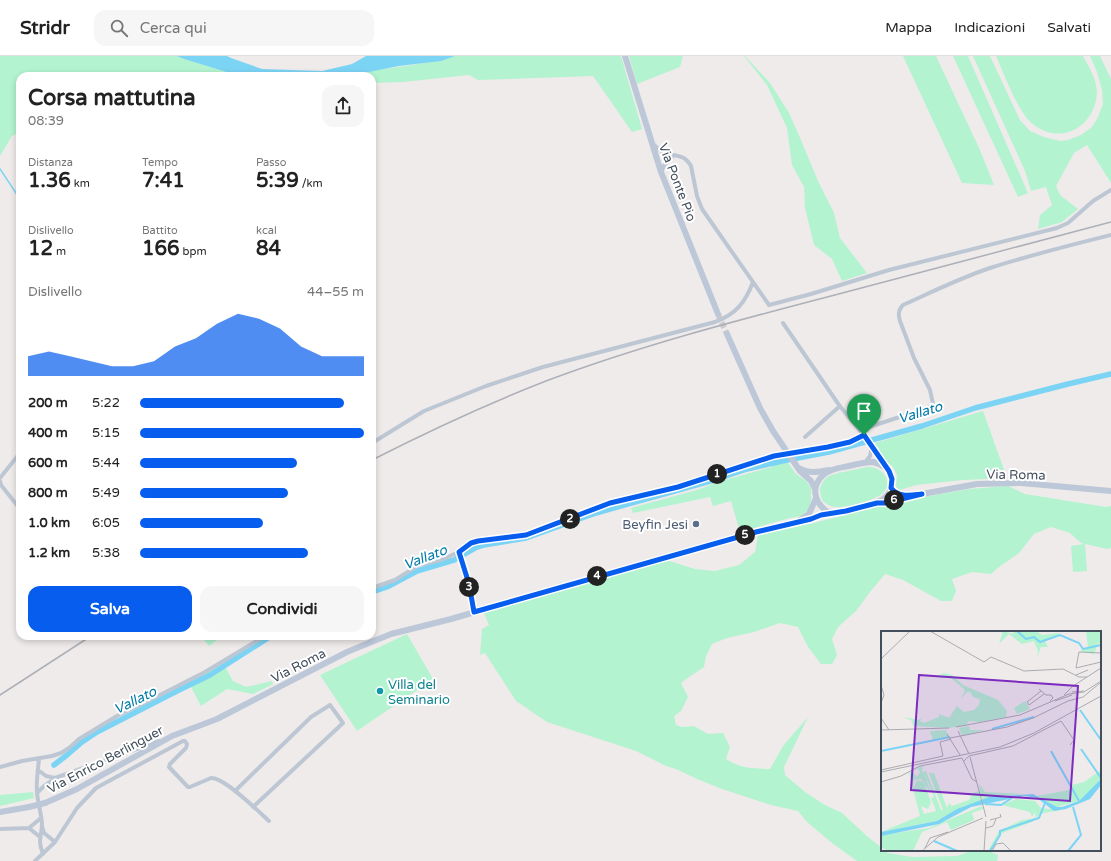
<!DOCTYPE html>
<html lang="it">
<head>
<meta charset="utf-8">
<style>
	body { margin:0; font-family:"Varela Round",sans-serif; background:#f6f6f6; color:#222; height:100vh; display:flex; flex-direction:column; font-size:15px; white-space:nowrap }
	* { box-sizing:border-box; margin:0 }
	p { font-size:13px; color:#767676 }
	.icon { flex:none; width:22px; height:22px; fill:none; stroke:currentColor; stroke-width:2; stroke-linecap:round; stroke-linejoin:round }
	.map { position:relative; flex:1; overflow:hidden }
	.panel { position:absolute; left:16px; top:16px; width:360px; height:568px; display:flex; flex-direction:column; background:#fff; border-radius:12px; box-shadow:0 2px 6px #0003 }
	.panel>* { flex:none }
	.pin { position:absolute; display:grid; place-items:center; width:34px; height:34px; color:#fff; margin:-41px -17px; border-radius:50% 50% 50% 0; rotate:-45deg; box-shadow:0 0 4px #0007 }
	.pin .icon { rotate:45deg }
	.km { position:absolute; width:20px; height:20px; margin:-10px; border-radius:50%; background:#222; color:#fff; font-size:11px; line-height:20px; text-align:center }
	.round { display:grid; place-items:center; flex:none; width:42px; height:42px; border-radius:12px; background:#f6f6f6 }
	.head { display:flex; align-items:center; justify-content:space-between; height:68px; padding:0 12px }
	h1 { font-size:22px; font-weight:700; line-height:30px }
	.figures { display:grid; grid-template-columns:repeat(3,1fr); gap:6px; height:68px; padding:4px 12px }
	.figures div { display:grid; align-content:center }
	.figures b { font-size:20px; font-weight:700 }
	.figures small { font-size:11px; font-weight:400 }
	.figures p { font-size:11px }
	.chart { height:112px; padding:8px 12px }
	.chart p { display:flex; justify-content:space-between }
	.chart svg { width:100%; height:72px; margin-top:4px; fill:#065dee; opacity:.7 }
	.cta { display:flex; gap:8px; margin-top:auto; padding:8px 12px }
	.cta a { flex:1; height:46px; border-radius:12px; background:#065dee; color:#fff; font-size:16px; font-weight:700; line-height:46px; text-align:center }
	.cta a+a { background:#f6f6f6; color:#222 }
	ul { padding:0 12px; list-style:none; font-size:13px }
	li { display:grid; grid-template-columns:64px 48px 1fr; align-items:center; height:30px }
	li i { height:10px; border-radius:5px; background:#065dee }
	header { display:flex; align-items:center; gap:24px; box-sizing:border-box; height:56px; padding:0 20px; background:#fff; border-bottom:1px solid #e0e0e0 }
	header strong { font-size:19px }
	nav { display:flex; gap:22px; margin-inline-start:auto; font-size:14px }
	.search { width:280px; height:36px; background:#f6f6f6; display:flex; align-items:center; gap:10px; box-sizing:border-box; padding:0 14px; border-radius:12px; color:#767676; font-size:15px }
	.map>svg:first-child { display:block }
	.green { fill:#b3f3d0 }
	.water { fill:#7cd4f5 }
	.lines { fill:none; stroke-linecap:round; stroke-linejoin:round }
	.stream { stroke:#7cd4f5; stroke-width:1.5 }
	.canal { stroke:#7cd4f5; stroke-width:5.5 }
	.secondary-tunnel { stroke:#ccccce; stroke-width:6; stroke-dasharray:6 3; stroke-linecap:butt }
	.minor { stroke:#bdc7d3; stroke-width:4 }
	.secondary { stroke:#bcc7d8; stroke-width:6 }
	.rail { stroke:#adb0b7; stroke-width:1.5 }
	.secondary-bridge { stroke:#bcc7d8; stroke-width:6 }
	.route-casing { stroke:#fff; stroke-width:8 }
	.route { stroke:#065dee; stroke-width:5 }
	.service-dot { fill:#5c6f8a; stroke:#fff; stroke-width:1.5 }
	.culture-dot { fill:#0f9aa8; stroke:#fff; stroke-width:1.5 }
	.labels { text-anchor:middle; stroke-width:4; stroke-linejoin:round; paint-order:stroke }
	.street-label { font-size:13px; fill:#424e5b; stroke:#fff }
	.service-label { font-size:13px; fill:#4e5e75; stroke:#fff; text-anchor:end }
	.culture-label { font-size:13px; fill:#0d838f; stroke:#fff; text-anchor:start }
	.water-label { font-size:14px; font-style:italic; fill:#017aa8; stroke:#fff }
	.inset-river { fill:none; stroke:#7cd4f5; stroke-width:2 }
	.inset-road { fill:none; stroke:#aaacb1; stroke-width:1 }
	.view { fill:#7b2cbf; fill-opacity:0.15; stroke:#7b2cbf; stroke-width:2 }
	.inset-edge { fill:none; stroke:#424e5b; stroke-width:2 }
</style>
</head>
<body>
<header>
<strong>Stridr</strong>
<div class="search"><svg class="icon" aria-label="search" viewBox="0 0 24 24"><circle cx="10" cy="10" r="6"/><path d="M15 15l6 6"/></svg>Cerca qui</div>
<nav><a>Mappa</a><a>Indicazioni</a><a>Salvati</a></nav>
</header>
<div class="map">
<svg width="1111" height="805" viewBox="0 0 1111 805">
	<rect width="100%" height="100%" fill="#efebeb"/>
	<!-- green -->
	<path class="green" d="M0,0H177L184,3L232,17L217,20H20V76L12,80L0,100Z
		M455,0H621L642,73L632,76L593,20L478,24L469,19L403,26L372,27V20H348C383,10 421,11 455,0Z
		M629,0H683L680,11L637,28Z
		M744,0H745L770,27L789,57L801,84L818,125L834,157L840,182L867,217L842,225L832,203L814,189L805,152L804,131L792,109L787,72L767,29Z
		M903,0H936L980,94L994,129L962,127Z
		M953,0H968L1028,137L1018,141Z
		M973,0H990L1020,64L1030,75L1044,81L1060,85L1068,84L1081,79L1092,71L1098,61L1103,48L1102,34L1097,16L1090,0H1100L1111,23V127L1087,89L1074,97L1056,130L1060,139L1078,153L1062,166L1038,173L1040,159L1052,149L1046,131L1031,135L1025,115Z
		M996,0H1083C1089,11 1097,24 1097,37C1095,70 1062,90 1034,69C1019,59 1004,18 996,0Z
		M983,355L1007,422L963,424L916,429L900,434L896,431L897,419L893,411L886,405L875,387Z
		M783,400L796,418L806,425L811,432V444L808,454L801,460L786,463L740,476L731,445L713,450L710,441L633,457L631,452L697,434L724,424L772,411L769,403Z
		M867,411C882,410 894,425 883,437C878,443 848,451 840,451C834,452 827,449 823,445C821,442 820,436 820,433C821,428 824,423 829,420C835,417 859,413 867,411Z
		M1008,430L1025,438L1106,451L1111,450V492L1107,493L1085,488L1087,515L1073,516L1071,490L1084,488L1081,487L1070,477L1051,471L1034,478L1019,497L999,511L991,518L972,516L952,523L956,535L952,545H941L903,524L885,518L870,536L856,555L838,571L832,583L837,599L832,608H821L808,591L798,571L780,567L754,576L727,582L712,588L706,600L704,611L689,621L681,627L688,641L681,655L674,660L676,669L682,671L694,670L708,678L723,677L730,691L726,703C742,713 751,712 770,713L783,690L808,661L784,711L785,719L805,736L825,749L842,757L868,781L882,792V794H884L888,797L912,801L957,800L974,794H986L998,799L997,805H857L832,787L807,766L798,755L771,749L722,733L697,723L676,713L666,710L636,695L547,666L516,645L485,597L480,599L482,573L489,569L484,557L666,504L695,513L715,515L739,509L755,496L758,479L814,467L876,451L918,442L969,433Z
		M407,578L433,623L357,675L320,619Z
		M201,580H223L209,590Z
		M223,607L233,625L246,631L272,625L273,628L253,638L227,633L201,650L191,631L187,627Z
		M33,736L34,742L0,750V739Z"/>
	<!-- water -->
	<path class="water" d="M177,0H227L231,2L262,13L322,15L352,8L366,0H455L441,5L399,10L348,20H240L184,3Z"/>
	<g class="lines">
		<!-- stream -->
		<path class="stream" d="M0,113L20,143"/>
		<!-- canal -->
		<path class="canal" d="M372,536L387,531L417,515L454,504L475,492L484,489L526,482L596,457L714,424L747,413L782,405L829,396L922,370L975,352L1068,328L1111,318
			M54,709L67,699L82,686L97,676L177,635L210,619L271,580"/>
		<!-- secondary-tunnel -->
		<path class="secondary-tunnel" d="M718,258L727,278"/>
		<!-- minor -->
		<path class="minor" d="M653,88C656,91 659,94 663,96C675,102 683,96 691,110L697,140L702,153L769,249L811,238L889,214L1057,172L1068,167L1093,145L1111,134
			M661,116L665,108L674,99
			M783,267L839,349L866,382L885,410
			M860,374L930,351L933,348L930,334L914,302L900,265C898,259 898,254 903,249C932,236 960,222 990,212C1030,199 1071,189 1111,179
			M805,381L840,350
			M372,387L424,355L486,330L543,311L715,266C736,258 745,247 753,226
			M865,407L870,400L872,390
			M0,422L20,397
			M0,425L1,429L20,453
			M459,496L469,527L474,556
			M372,532L395,524L419,509L441,504L459,496L471,487L478,485L526,479L610,447L678,431L774,400L828,391L850,386L864,379
			M39,703C38,714 36,725 37,737C38,747 41,757 42,767C42,781 37,783 43,798
			M0,711L22,705L52,700L61,697L69,692L79,683L117,660L154,642L205,616L265,580
			M38,714L46,720L55,722
			M235,735L311,661L330,649L343,667L253,751
			M37,737L44,730L55,722L159,685
			M42,770L44,777L55,786
			M29,772L40,781
			M0,773L29,772L41,762
			M35,805L55,786L77,752L96,732L183,685H185L187,688L186,692L170,708L169,711L188,731H190L211,722C224,721 258,755 269,765"/>
		<!-- secondary -->
		<path class="secondary" d="M625,0L661,116L718,258
			M727,278L760,352L773,375L800,415L811,425L815,433
			M873,406C882,408 889,412 891,421C897,445 870,449 853,453C847,454 837,458 832,457C825,456 822,451 818,446C811,433 818,419 832,414C837,412 844,411 849,410C857,408 865,406 873,406Z
			M799,412C809,418 819,416 829,414
			M891,432C896,438 901,439 909,439
			M877,447H885L922,438L977,428L1021,427L1111,435
			M800,464L809,458L816,442
			M45,747L77,733L172,680L217,663L347,596L391,578L451,563L662,502L756,476L811,463L821,459L831,457
			M0,756L29,751"/>
		<!-- rail -->
		<path class="rail" d="M372,404C429,375 487,348 546,325C639,290 735,265 831,240C924,215 1018,191 1111,166
			M0,639L91,580"/>
		<!-- secondary-bridge -->
		<path class="secondary-bridge" d="M29,751L45,747"/>
	</g>
	<g class="lines">
		<defs>
			<path id="route" d="M864,379L889,415L892,423L891,432C899,442 911,439 922,438L885,447H877L846,455L821,459L811,463L756,476L474,556L469,528L459,496L471,487L478,485L526,479L610,447L678,431L774,400L828,391L850,386Z"/>
		</defs>
		<!-- route casing -->
		<use href="#route" class="route-casing"/>
		<!-- route -->
		<use href="#route" class="route"/>
	</g>
	<!-- markers -->
	<circle class="service-dot" cx="696" cy="468" r="4"/>
	<circle class="culture-dot" cx="380" cy="635" r="4"/>
	<g class="labels">
		<!-- street labels -->
		<g class="street-label">
			<text transform="translate(678 126) rotate(69)" y="5">Via Ponte Pio</text>
			<text transform="translate(1016 418) rotate(1)" y="5">Via Roma</text>
			<text transform="translate(298 609) rotate(-27)" y="5">Via Roma</text>
			<text transform="translate(105 703) rotate(-28)" y="5">Via Enrico Berlinguer</text>
		</g>
		<!-- service labels -->
		<g class="service-label">
			<text x="688" y="473">Beyfin Jesi</text>
		</g>
		<!-- culture labels -->
		<g class="culture-label">
			<text x="388" y="633">Villa del<tspan x="388" dy="15">Seminario</tspan></text>
		</g>
		<!-- water labels -->
		<g class="water-label">
			<text transform="translate(920 356) rotate(-17)" y="5">Vallato</text>
			<text transform="translate(425 501) rotate(-21)" y="5">Vallato</text>
			<text transform="translate(135 644) rotate(-26)" y="5">Vallato</text>
		</g>
	</g>
	<!-- overview -->
	<g transform="translate(881 575)">
		<rect width="220" height="220" fill="#efebeb"/>
		<path d="M122,0L132,3L133,0H155L161,4L178,2V4L164,10L167,16H160L156,27L157,20L153,10L141,13L128,3L118,13ZM205,0H220V13L217,12L213,23L199,20L207,16ZM63,42L71,44L82,54L117,69L126,80L125,86L99,91L88,90L85,94L68,97L32,95L31,90L23,86L38,89L41,86L39,90L43,92L58,86V83L68,87L76,75L83,81L93,79L98,74L99,68L92,66L89,61H86L80,68L84,59L70,47L54,46ZM144,70L149,78L136,83L133,77ZM88,95L89,99H103L81,105L78,97ZM65,99L68,106L52,110L49,100ZM42,135L41,141L45,140L60,179H62L48,142H53L66,177L68,172L71,175L88,169L92,162L98,160L100,171L83,175L56,190L0,201L39,185L28,142L31,140L36,146L39,141L36,137ZM43,141L53,166L50,167L55,180L43,183L32,154L33,149L40,148L50,162ZM220,139V148L198,170L176,176L156,165L188,159L191,154L203,151ZM36,149L43,151L50,171L47,178L40,175L33,156ZM98,153L104,161L143,163L109,166L101,170ZM135,168L154,170L160,177L178,179L159,183L151,191L121,202L110,220H107L118,200L141,189L155,187L154,181L151,186L149,181L121,174ZM101,175L102,178L91,182L93,189L70,199L66,191L41,201L32,220H7L0,216L1,204L48,197Z" fill="#b3f3d0" fill-rule="evenodd"/>
		<path d="M220,148V154L209,168L185,178L173,180L156,167L143,165L90,176L58,193L0,205V201L56,190L76,178L108,166L152,163L176,176H181L198,170Z" fill="#7cd4f5"/>
		<path class="inset-river" d="M136,0L145,8L153,6L159,11L179,4L198,12L202,18L220,14M199,79L220,109M111,98L153,86M200,118L220,147M0,120L69,106M170,120L198,170M104,173L120,174L131,167M53,210L76,220M109,220L119,204V200L158,187L164,172M187,220L200,204L192,176"/>
		<path class="inset-road" d="M49,0L103,31L110,26L143,40L182,38L198,46H206M220,22L198,21L195,37L220,31M0,28L29,0M195,44L207,39M0,54L3,64L0,72M158,58L165,64H170L172,67L169,70M191,61L203,60M183,64L192,55L220,37M174,70L191,64M148,74L146,71L160,60M148,74L163,63M0,87L8,99M75,96L139,84L188,63L203,61L220,50M0,99L68,97M77,100L88,123M66,103L79,124M69,107L126,96L152,87L187,70L202,66L219,52M89,126L105,186M83,130L88,125L132,115L180,90L193,109L189,114M0,139L62,125L59,111L70,108M0,141L119,116L153,102L220,65M0,151L20,145L39,135L81,127L91,148L96,151M109,189L120,186L119,183M105,197L112,195L115,188M44,217L49,207L67,201M41,220L57,206L102,187M103,220L105,190M111,220L115,213L122,212L130,220"/>
		<path class="view" d="M38,44L197,55L189,170L30,159Z"/>
		<rect width="220" height="220" class="inset-edge"/>
	</g>
</svg>
<div class="pin" style="left:864px;top:379px;background:#1e9e55"><svg class="icon" aria-label="arrive" viewBox="0 0 24 24"><path d="M6 21V4h12l-3 4 3 4H6"/></svg></div>
<b class="km" style="left:717px;top:418px">1</b>
<b class="km" style="left:570px;top:463px">2</b>
<b class="km" style="left:469px;top:531px">3</b>
<b class="km" style="left:597px;top:520px">4</b>
<b class="km" style="left:745px;top:479px">5</b>
<b class="km" style="left:894px;top:444px">6</b>
<section class="panel">
<div class="head"><div><h1>Corsa mattutina</h1><p>08:39</p></div><a class="round"><svg class="icon" aria-label="share" viewBox="0 0 24 24"><path d="M12 15V3M7 8l5-5 5 5M5 13v7h14v-7"/></svg></a></div>
<div class="figures">
<div><p>Distanza</p><b>1.36<small> km</small></b></div>
<div><p>Tempo</p><b>7:41</b></div>
<div><p>Passo</p><b>5:39<small> /km</small></b></div>
</div>
<div class="figures">
<div><p>Dislivello</p><b>12<small> m</small></b></div>
<div><p>Battito</p><b>166<small> bpm</small></b></div>
<div><p>kcal</p><b>84</b></div>
</div>
<div class="chart"><p><span>Dislivello</span>44–55 m</p>
<svg viewBox="0 0 160 44" preserveAspectRatio="none"><path d="M0 44V32L10 29L20 32L30 35L40 38L50 38L60 35L70 26L80 21L90 12L100 6L110 9L120 15L130 26L140 32L150 32L160 32V44z"/></svg>
</div>
<ul>
<li><b>200 m</b>5:22<i style="width:91%"></i></li>
<li><b>400 m</b>5:15<i style="width:100%"></i></li>
<li><b>600 m</b>5:44<i style="width:70%"></i></li>
<li><b>800 m</b>5:49<i style="width:66%"></i></li>
<li><b>1.0 km</b>6:05<i style="width:55%"></i></li>
<li><b>1.2 km</b>5:38<i style="width:75%"></i></li>
</ul>
<div class="cta"><a>Salva</a><a>Condividi</a></div>
</section>
</div>
</body>
</html>
